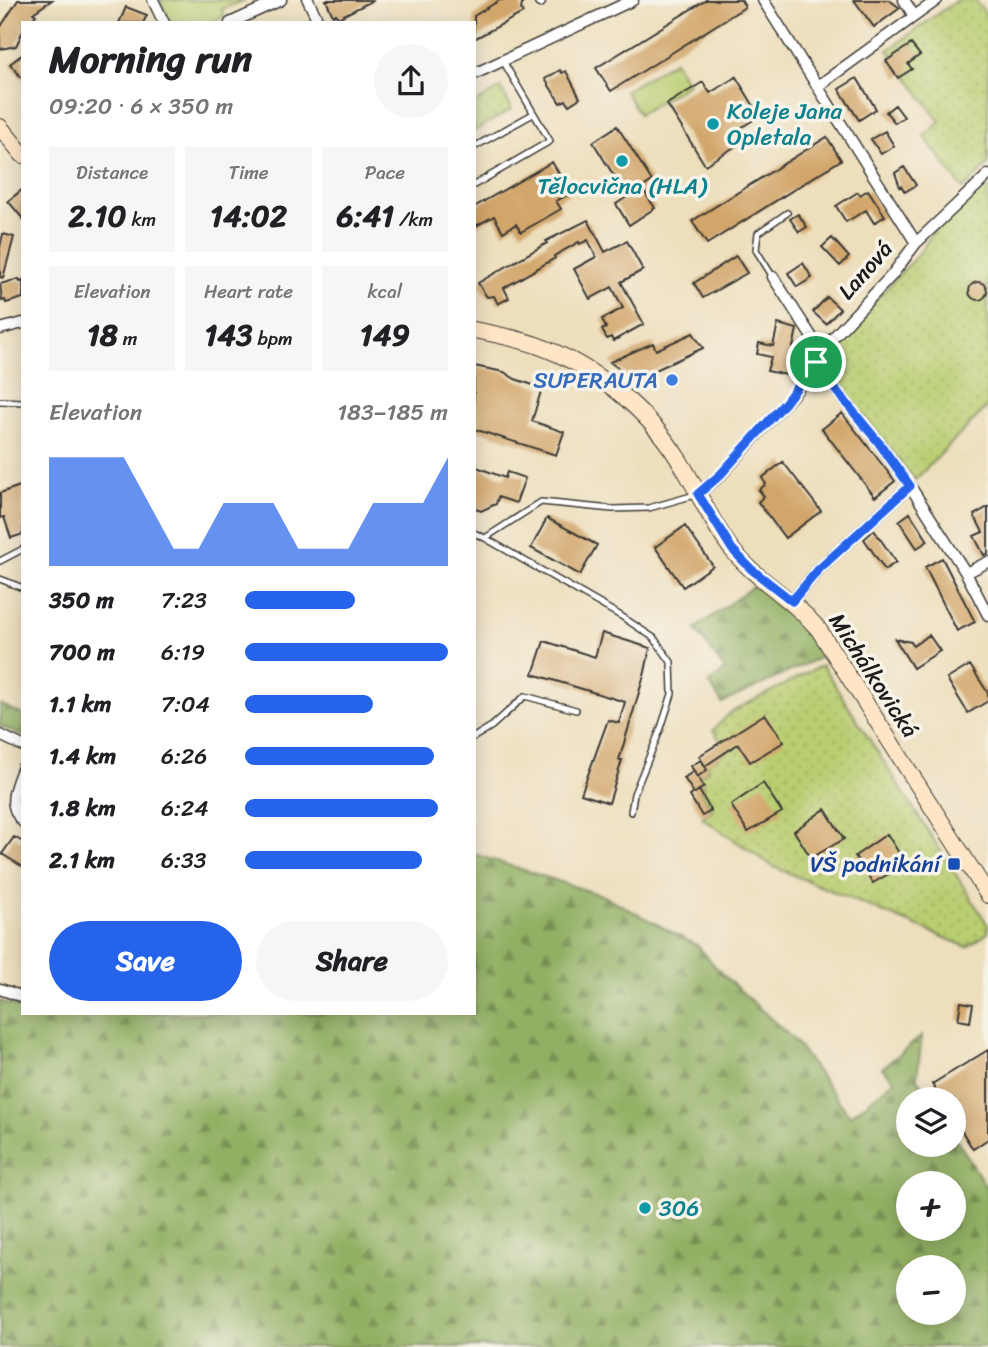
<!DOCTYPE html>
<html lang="en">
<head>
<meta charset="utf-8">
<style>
	body { margin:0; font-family:Sriracha,sans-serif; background:#f6f6f6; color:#202124; height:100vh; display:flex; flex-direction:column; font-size:26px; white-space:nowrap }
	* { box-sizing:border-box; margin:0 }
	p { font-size:23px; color:#757577 }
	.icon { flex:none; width:38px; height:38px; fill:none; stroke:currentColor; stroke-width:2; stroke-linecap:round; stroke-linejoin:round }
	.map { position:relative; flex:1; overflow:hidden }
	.panel { position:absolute; left:21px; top:21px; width:455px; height:994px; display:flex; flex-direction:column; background:#fff; border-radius:0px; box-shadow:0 4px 18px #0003 }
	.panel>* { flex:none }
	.buttons { position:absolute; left:896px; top:1087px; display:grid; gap:14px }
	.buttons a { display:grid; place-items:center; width:70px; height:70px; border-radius:50%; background:#fff; box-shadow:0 4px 18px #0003; font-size:35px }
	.pin { position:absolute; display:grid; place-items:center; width:60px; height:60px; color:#fff; margin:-30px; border:4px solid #fff; border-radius:50%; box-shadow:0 2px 7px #0007 }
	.round { display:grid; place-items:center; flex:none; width:74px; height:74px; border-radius:37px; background:#f6f6f6 }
	.summary { display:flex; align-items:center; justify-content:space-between; height:119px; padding:0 28px }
	h1 { font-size:38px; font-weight:800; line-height:52px }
	.metrics { display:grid; grid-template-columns:repeat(3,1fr); gap:10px; height:119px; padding:7px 28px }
	.metrics div { display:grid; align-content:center; border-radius:0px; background:#f6f6f6; text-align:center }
	.metrics b { font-size:30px; font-weight:800 }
	.metrics small { font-size:19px; font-weight:400 }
	.metrics p { font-size:19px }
	.chart { height:196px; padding:14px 28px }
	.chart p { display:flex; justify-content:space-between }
	.chart svg { width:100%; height:126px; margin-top:7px; fill:#2563eb; opacity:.7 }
	.primary-button { display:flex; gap:14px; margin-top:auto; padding:14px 28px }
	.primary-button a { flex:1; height:80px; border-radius:42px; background:#2563eb; color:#fff; font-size:28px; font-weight:800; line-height:80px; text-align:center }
	.primary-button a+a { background:#f6f6f6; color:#202124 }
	ul { padding:0 28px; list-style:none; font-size:23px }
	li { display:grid; grid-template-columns:112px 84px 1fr; align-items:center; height:52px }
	li i { height:18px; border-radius:9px; background:#2563eb }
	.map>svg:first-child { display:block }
	.grass { fill:url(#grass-dots); stroke:#6a7446; stroke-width:2 }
	.forest { fill:url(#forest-firs); stroke:#576640; stroke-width:2; fill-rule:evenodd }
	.green { fill:#b9cd71; stroke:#6a7446; stroke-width:2 }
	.building { fill:#d2a66a }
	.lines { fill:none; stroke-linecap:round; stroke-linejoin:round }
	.lane-casing { stroke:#3b3934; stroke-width:8 }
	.street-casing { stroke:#3b3934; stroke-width:13 }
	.secondary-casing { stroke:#3b3934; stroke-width:18 }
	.lane { stroke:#fff; stroke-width:5 }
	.street { stroke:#fff; stroke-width:10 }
	.secondary { stroke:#fee5c5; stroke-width:16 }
	.route-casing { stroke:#fff; stroke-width:14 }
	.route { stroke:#2563eb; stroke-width:9 }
	.culture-dot { fill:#0f9aa8; stroke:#f7f3e8; stroke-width:2.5 }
	.shop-dot { fill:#3f7fe0; stroke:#f7f3e8; stroke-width:2.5 }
	.transit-dot { fill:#1a4fb4; stroke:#f7f3e8; stroke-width:2.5 }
	.labels { text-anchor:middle; stroke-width:7; stroke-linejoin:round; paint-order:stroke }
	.culture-label { font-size:23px; fill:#0d838f; stroke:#f7f3e8; text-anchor:start }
	.street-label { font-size:23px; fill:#1c1c1c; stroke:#f7f3e8 }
	.shop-label { font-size:23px; fill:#366cbe; stroke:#f7f3e8; text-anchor:end }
	.transit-label { font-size:23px; fill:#164399; stroke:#f7f3e8; text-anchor:end }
</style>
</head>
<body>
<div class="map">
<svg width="988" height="1347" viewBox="0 0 988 1347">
	<defs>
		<pattern id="grass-dots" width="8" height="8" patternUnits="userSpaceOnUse" patternTransform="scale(1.75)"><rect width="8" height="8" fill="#b9cd71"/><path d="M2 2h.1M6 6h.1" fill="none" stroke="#9eaf61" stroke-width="1.8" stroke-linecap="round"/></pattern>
		<pattern id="forest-firs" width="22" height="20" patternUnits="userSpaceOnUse" patternTransform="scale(1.75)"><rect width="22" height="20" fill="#92b063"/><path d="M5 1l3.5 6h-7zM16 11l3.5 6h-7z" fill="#768e51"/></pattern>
	</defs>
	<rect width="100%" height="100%" fill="#f7f3e8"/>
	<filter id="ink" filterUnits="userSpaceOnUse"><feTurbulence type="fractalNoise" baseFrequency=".0143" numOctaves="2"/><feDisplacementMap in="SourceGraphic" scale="14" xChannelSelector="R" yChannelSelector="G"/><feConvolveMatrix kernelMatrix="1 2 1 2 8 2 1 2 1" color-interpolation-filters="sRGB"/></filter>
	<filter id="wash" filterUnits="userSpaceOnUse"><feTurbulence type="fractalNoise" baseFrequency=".00686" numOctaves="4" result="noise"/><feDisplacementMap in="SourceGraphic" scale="28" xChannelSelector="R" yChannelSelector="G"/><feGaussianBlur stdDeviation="1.57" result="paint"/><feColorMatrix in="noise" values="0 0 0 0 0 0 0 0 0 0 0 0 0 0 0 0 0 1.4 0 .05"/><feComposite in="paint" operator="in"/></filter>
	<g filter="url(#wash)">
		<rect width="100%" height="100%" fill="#eddebc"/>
		<!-- grass -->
		<path class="grass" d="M957,0H975L988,17V165L963,189L924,136L940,122L888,50Z
			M501,88L512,109L474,131V104Z
			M988,182V406L915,480L830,373L832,348L922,250L932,233Z
			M822,665L988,925V933L967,947L774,867L702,818L713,811L700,790L705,787L698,776L708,770L706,765L727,751L713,730L731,712Z"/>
		<!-- forest -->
		<path class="forest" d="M756,584L800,621L825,655L722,703L709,683L725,670L695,629Z
			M0,704L23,715V736L0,726Z
			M474,854L604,896L698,946L720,972L794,1040L850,1116L895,1080L882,1068L922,1036L917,1078L931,1099H908V1144H954V1135L988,1190V1347H0V1001L23,1009V1013L63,1015L75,1013H474ZM908,1183H954V1228H908ZM908,1267H954V1312H908Z"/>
		<!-- green -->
		<path class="green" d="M160,0H245L222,9L224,15L214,23H171Z
			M674,61L688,84L639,114L625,91Z"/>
		<g id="blocks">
			<!-- building -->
			<path class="building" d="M18,0H52L33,13L36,15L29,23H23V31L16,46L0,49V28Z
				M326,0H374L338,18L336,14L333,16Z
				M500,0H523L521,9L523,13L474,39V16Z
				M706,0H741L745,7L611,91L596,68Z
				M854,0H889L900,8L874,27Z
				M126,7L147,15L143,23H119Z
				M911,44L920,55L908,64L912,69L898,78L886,61Z
				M23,54V80L10,64Z
				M560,70L562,73L566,71L580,98L569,105L566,100L560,103L545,79Z
				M736,77L760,116L734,132L741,143L705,165L667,104L703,82L710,93Z
				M857,78L876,109L859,120L839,89Z
				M895,105L904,117L895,123L886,112Z
				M617,126L652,181L642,188L655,208L629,225L616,204L627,197L593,142Z
				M885,131L894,146L881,154L871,139Z
				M827,137L841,160L707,244L692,221Z
				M552,162L571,193L556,201L561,209L521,232L516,224L503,232L494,216L474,227V207Z
				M904,167L916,185L905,192L901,186L900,187L895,173Z
				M23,189V219L8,201Z
				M868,190L885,216L874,223L866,210L846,222L836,206L858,192L860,195Z
				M798,214L807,227L799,232L790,219Z
				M588,220L605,252L627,241L643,270L621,282L644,324L613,341L611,337L607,339L602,330L606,328L602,319L623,308L612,287L590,299L574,269L596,257L588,240L580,244L579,242L554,256L555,258L504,288L509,298L498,304L494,296L487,297L478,283L547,243L546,241Z
				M3,234L14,237L3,278L0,277V247Z
				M832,238L849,257L840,266L822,247Z
				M736,256L747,273L703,298L694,283Z
				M803,263L812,278L797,287L788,273Z
				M19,279L20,282L23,281V298L6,303L5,300L2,301L0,284Z
				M969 291a9 9 0 1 1 18 0a9 9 0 1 1-18 0Z
				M827,297L840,309L826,324L813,312Z
				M778,324L797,329L787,375L767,371L771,357L757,354L759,343L773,346Z
				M693,333L703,348L634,380L610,362L653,343L656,350Z
				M474,366L504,372L515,379L542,388L532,421L564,432L556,455L474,429Z
				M842,413L895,481L875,497L822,429Z
				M783,462L821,511L785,538L758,502L764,496L759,490L766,484L762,478Z
				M474,466L505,478L507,472L525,478L516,503L498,497L496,504L481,511L474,508Z
				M23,485V534L11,538L4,517L0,518V493Z
				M988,507V554L984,555L974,536L983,532L974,515Z
				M910,513L928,541L917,548L899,521Z
				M547,518L597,545L580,575L531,548Z
				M685,526L713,566L683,587L655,547Z
				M874,530L896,562L885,570L864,539Z
				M942,558L975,622L957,631L925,567Z
				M602,633L650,648L645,672L619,760H622L609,803L581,794L608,720L619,723L625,702L533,674L544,641L595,657Z
				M929,635L940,651L913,668L895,639L911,642L913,646Z
				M970,665L988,693V701L968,713L947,679Z
				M765,714L784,742L750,762L738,744L705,766L699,756Z
				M701,760L707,770L697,777L691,766Z
				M694,771L704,787L695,793L699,790L711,811L702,816L690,796L694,793L684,778Z
				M763,783L782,812L748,832L731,805Z
				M825,809L844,839L811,858L794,831Z
				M887,834L906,864L873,883L855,856Z
				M14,837L23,842V867L2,854Z
				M961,1002L973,1004L970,1022L958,1020Z
				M988,1050V1139L973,1149L954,1119V1099H941L932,1084Z"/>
		</g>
	</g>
	<g filter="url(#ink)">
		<use href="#blocks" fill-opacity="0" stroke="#3b3934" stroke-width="2"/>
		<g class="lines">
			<defs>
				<path id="lane" d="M474,147L533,114
					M474,185L550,141L503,61
					M773,277L756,250L758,233L787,213
					M0,401L23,402
					M474,533L485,538L541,502L612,509L649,508L695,495
					M485,538L621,616L654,638L671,662L672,694L661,728L634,794L631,812
					M0,561L23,549
					M0,579L23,588
					M474,737L492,726L525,696L576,710"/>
				<path id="street" d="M153,0L164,23
					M308,0L319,23
					M539,0L540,2
					M763,0L916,243
					M904,0L914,16
					M230,23L281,0
					M474,74L633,0
					M818,86L937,0
					M773,277L815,342L816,362L825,377L879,443L910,486L966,573L988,615
					M0,329L23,323
					M698,494L721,475L797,390L830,341L892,275L916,243L988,175
					M966,573L988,562
					M792,601L819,569L910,486
					M0,735L23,746
					M23,767C15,788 6,804 23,822
					M0,989L23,997"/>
				<path id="secondary" d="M0,127L23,155
					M474,330C495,334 516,338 536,345C593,365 647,409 679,460C697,488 710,520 730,547C755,580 793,598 819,630L988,895"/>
			</defs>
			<!-- lane casing -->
			<use href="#lane" class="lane-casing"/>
			<!-- street casing -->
			<use href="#street" class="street-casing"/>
			<!-- secondary casing -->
			<use href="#secondary" class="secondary-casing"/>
			<!-- lane -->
			<use href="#lane" class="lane"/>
			<!-- street -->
			<use href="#street" class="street"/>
			<!-- secondary -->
			<use href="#secondary" class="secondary"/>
		</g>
	</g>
	<g class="lines" filter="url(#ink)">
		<defs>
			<path id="route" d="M816,362L825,377L879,443L910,486L819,569L792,601L751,569L732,549L698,494L720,475L785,403Z"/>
		</defs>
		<!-- route casing -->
		<use href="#route" class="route-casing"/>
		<!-- route -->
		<use href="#route" class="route"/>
	</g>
	<!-- markers -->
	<g class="culture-dot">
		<circle cx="713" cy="124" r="7"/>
		<circle cx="622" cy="161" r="7"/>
		<circle cx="645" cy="1208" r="7"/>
	</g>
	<circle class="shop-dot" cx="672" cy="380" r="7"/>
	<rect class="transit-dot" x="947" y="857" width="14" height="14" rx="3.5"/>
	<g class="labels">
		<!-- culture labels -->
		<g class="culture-label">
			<text x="727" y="119">Koleje Jana<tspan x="727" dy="26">Opletala</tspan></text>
			<text x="622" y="194" text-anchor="middle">Tělocvična (HLA)</text>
			<text x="659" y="1216">306</text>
		</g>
		<!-- street labels -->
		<g class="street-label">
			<text transform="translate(865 270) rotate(-49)" y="8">Lanová</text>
			<text transform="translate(874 675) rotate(57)" y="8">Michálkovická</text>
		</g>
		<!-- shop labels -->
		<g class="shop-label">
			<text x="658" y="388">SUPERAUTA</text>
		</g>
		<!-- transit labels -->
		<g class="transit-label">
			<text x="940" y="872">VŠ podnikání</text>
		</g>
	</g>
</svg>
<div class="buttons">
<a><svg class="icon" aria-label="layers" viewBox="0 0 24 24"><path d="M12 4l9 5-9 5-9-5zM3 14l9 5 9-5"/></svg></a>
<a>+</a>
<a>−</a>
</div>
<div class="pin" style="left:816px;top:362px;background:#1e9e55"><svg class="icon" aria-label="arrive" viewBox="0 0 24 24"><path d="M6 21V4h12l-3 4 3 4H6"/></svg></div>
<section class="panel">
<div class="summary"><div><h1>Morning run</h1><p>09:20 · 6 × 350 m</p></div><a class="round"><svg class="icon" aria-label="share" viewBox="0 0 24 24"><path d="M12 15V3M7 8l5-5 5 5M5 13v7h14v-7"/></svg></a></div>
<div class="metrics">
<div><p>Distance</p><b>2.10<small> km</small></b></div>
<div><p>Time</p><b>14:02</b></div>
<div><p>Pace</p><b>6:41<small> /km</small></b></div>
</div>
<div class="metrics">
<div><p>Elevation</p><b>18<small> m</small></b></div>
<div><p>Heart rate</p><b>143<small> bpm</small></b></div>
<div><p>kcal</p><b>149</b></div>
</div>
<div class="chart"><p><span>Elevation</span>183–185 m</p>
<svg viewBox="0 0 160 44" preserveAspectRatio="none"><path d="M0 44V6L10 6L20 6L30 6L40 22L50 38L60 38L70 22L80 22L90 22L100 38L110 38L120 38L130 22L140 22L150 22L160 6V44z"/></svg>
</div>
<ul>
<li><b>350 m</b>7:23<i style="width:54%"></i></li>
<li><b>700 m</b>6:19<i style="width:100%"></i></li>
<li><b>1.1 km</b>7:04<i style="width:63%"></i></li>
<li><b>1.4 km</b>6:26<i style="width:93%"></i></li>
<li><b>1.8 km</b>6:24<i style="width:95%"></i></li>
<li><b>2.1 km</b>6:33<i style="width:87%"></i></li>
</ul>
<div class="primary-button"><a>Save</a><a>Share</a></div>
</section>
</div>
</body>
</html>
